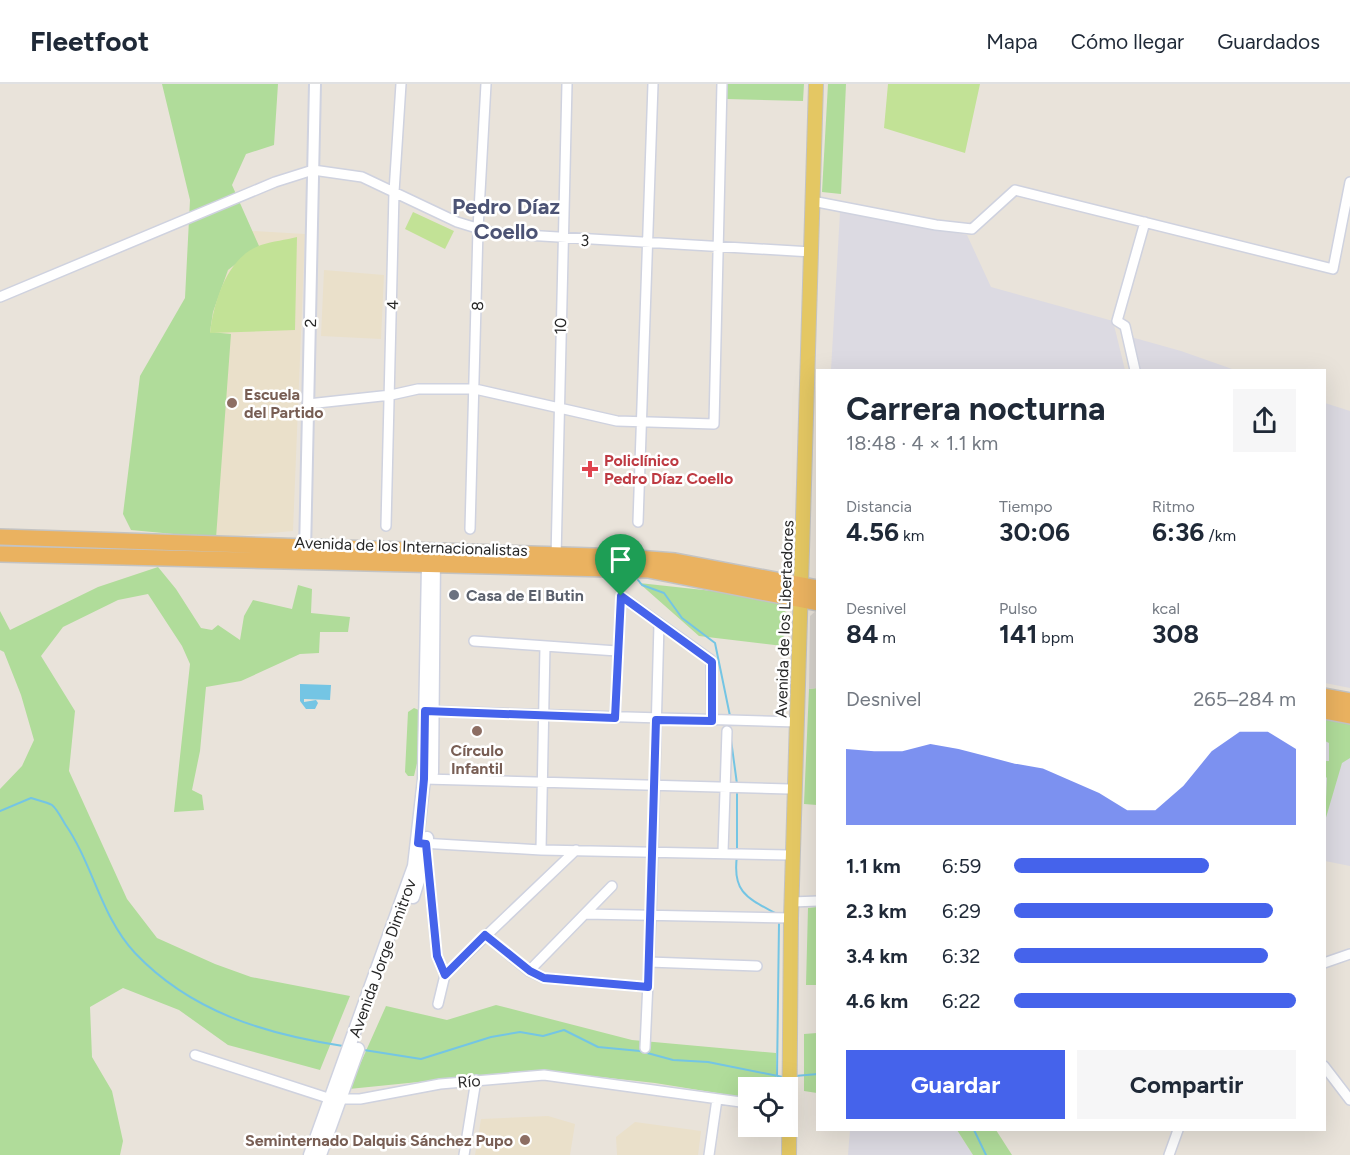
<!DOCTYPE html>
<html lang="es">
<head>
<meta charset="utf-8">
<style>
	body { margin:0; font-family:Figtree,sans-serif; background:#f6f6f7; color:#1f2937; height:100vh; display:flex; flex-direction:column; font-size:22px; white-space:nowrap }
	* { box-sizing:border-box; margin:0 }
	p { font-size:20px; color:#747a83 }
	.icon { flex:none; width:33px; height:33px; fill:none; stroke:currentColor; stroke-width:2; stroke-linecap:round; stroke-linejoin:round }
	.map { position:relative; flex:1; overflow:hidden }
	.drawer { position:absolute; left:816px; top:285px; width:510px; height:762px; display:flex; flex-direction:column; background:#fff; border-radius:0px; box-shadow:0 6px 24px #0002 }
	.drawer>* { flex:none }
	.buttons { position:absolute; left:738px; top:993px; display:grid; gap:12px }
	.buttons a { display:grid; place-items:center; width:60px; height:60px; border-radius:0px; background:#fff; box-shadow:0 6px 24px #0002; font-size:30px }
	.pin { position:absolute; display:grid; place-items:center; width:51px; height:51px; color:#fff; margin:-62px -26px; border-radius:50% 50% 50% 0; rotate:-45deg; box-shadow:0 0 6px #0007 }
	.pin .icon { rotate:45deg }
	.round { display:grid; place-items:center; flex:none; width:63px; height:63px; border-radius:0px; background:#f6f6f7 }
	.head { display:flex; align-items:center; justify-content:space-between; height:102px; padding:0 30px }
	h1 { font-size:33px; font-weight:700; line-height:45px }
	.stats { display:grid; grid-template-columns:repeat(3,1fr); gap:9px; height:102px; padding:6px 30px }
	.stats div { display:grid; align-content:center }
	.stats b { font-size:26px; font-weight:700 }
	.stats small { font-size:16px; font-weight:400 }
	.stats p { font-size:16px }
	.chart { height:168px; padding:12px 30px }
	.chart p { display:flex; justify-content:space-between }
	.chart svg { width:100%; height:108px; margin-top:6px; fill:#4563eb; opacity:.7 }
	.action { display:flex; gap:12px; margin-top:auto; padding:12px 30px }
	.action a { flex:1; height:69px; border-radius:0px; background:#4563eb; color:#fff; font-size:24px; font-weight:700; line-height:69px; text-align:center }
	.action a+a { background:#f6f6f7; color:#1f2937 }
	ul { padding:0 30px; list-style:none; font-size:20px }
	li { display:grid; grid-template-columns:96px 72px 1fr; align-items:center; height:45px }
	li i { height:15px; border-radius:8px; background:#4563eb }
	header { display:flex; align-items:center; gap:36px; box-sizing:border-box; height:84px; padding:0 30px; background:#fff; border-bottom:2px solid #e0e1e3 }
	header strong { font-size:28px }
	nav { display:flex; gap:33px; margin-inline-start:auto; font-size:21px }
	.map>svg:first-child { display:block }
	.industrial { fill:#dcdae2 }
	.education { fill:#eae0ca }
	.green { fill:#b0dc9a }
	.pitch { fill:#c2e296 }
	.plaza { fill:#d6d2cc }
	.water { fill:#74c5e4 }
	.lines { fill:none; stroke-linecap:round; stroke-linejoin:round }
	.stream { stroke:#74c5e4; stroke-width:2 }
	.minor-casing { stroke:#cfd2df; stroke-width:12 }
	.tertiary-casing { stroke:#cfd2df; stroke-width:14 }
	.secondary-casing { stroke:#cfd2df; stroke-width:15 }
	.primary-casing { stroke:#c3c3c3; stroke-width:16 }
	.trunk-casing { stroke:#c3c3c3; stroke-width:18 }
	.minor { stroke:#fff; stroke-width:9 }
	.tertiary { stroke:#fff; stroke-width:10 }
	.secondary { stroke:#fff; stroke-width:12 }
	.primary { stroke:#e4c763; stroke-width:14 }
	.trunk { stroke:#eab260; stroke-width:15 }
	.route-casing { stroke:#fff; stroke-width:12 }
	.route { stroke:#4563eb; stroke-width:8 }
	.education-dot { fill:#8d6e63; stroke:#fff; stroke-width:2 }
	.health-dot { fill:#e0444e; stroke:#fff; stroke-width:2 }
	.worship-dot { fill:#6b7280; stroke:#fff; stroke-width:2 }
	.labels { text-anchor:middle; stroke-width:5; stroke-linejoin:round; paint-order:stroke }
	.street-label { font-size:16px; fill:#272727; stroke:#fff }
	.education-label { font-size:16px; font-weight:bold; fill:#785e54; stroke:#fff; text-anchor:start }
	.health-label { font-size:16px; font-weight:bold; fill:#be3a42; stroke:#fff; text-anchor:start }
	.worship-label { font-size:16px; font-weight:bold; fill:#5b616d; stroke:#fff; text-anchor:start }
	.district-label { font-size:22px; font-weight:bold; fill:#4c5374; stroke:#fff }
</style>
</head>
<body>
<header>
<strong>Fleetfoot</strong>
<nav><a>Mapa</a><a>Cómo llegar</a><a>Guardados</a></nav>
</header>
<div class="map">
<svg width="1350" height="1071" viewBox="0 0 1350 1071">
	<rect width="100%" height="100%" fill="#e9e3da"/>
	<!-- industrial -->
	<path class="industrial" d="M840,128L967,151L991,203L1113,237L1125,286H831Z
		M1131,253L1181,267L1235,286H1137Z
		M1325,319L1350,327V604L1325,599Z
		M1325,631L1350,636V782L1325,777Z
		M850,1046H957L973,1071H848Z"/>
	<!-- education -->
	<path class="education" d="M200,144L305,150L293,447L216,454L185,214Z
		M324,186L384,191L381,255L321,252Z
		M548,1032L575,1040L570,1071H475L481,1035Z
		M635,1038L701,1047L698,1071H617L616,1053Z"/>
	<!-- green -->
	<path class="green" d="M162,0H278L274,61L246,70L232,101L259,162L228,186L213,228L210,248L231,250L216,454L131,446L123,430L140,292L185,214L190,116Z
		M727,0H804L803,17L727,15Z
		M828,0H846L841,110L822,108Z
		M158,483L176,505L201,544L212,546L218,541L240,556L244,532L253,516L292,525L298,501L312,505L311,529L350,533L348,548H320L319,569L300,570L241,597L206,603L200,667L192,706L202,711L204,726L174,728L190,580L182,562L148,510L118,516L63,543L41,572L75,627L69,687L127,815L157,854L215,880L251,893L350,912L320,986L228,961L179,926L123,904L90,923L92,973L112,1007L123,1057L120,1071H0V705L22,682L34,656L21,611L4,568L0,566V527L10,546L98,503Z
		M639,499L731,509L786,519L783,562L699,552Z
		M817,604V721L804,720L809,605Z
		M414,624L421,627L418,675L414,692H408L405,688L408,628Z
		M1325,633L1350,637V674L1342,679L1325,737L1327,694L1325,692V677H1329V659L1325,657Z
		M817,823V901H806L808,824Z
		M496,921L632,956L776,969V1003L748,1004V1014L655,999L537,986L349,1005L386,922L447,936Z
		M817,949H818L817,1009L804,1007V950Z
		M957,1046H996L1012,1071H973Z"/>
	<!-- pitch -->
	<path class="pitch" d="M888,0H980L965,69L884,44Z
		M413,128L454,147L445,165L405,145Z
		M297,153L295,246L210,249C214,217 227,173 261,161C273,157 286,156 297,153Z"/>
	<!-- plaza -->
	<path class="plaza" d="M817,526V604L809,605L810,532Z"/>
	<!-- water -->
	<path class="water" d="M300,600L331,601L330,616L304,615V618L316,616L318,619L315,625H306L300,617Z"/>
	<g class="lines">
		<!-- stream -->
		<path class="stream" d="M638,496L642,501L664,509L682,534L715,559L730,632
			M731,656L737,700
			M737,706V766
			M0,727L31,714C37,716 47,718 52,721C57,725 62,735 65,740C93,780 101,833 135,869C191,928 265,950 343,962
			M737,772C732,808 747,814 775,829
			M364,966L421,975L491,953L520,948L543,952L564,946L598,963L640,967L673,976L708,978L783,993
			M777,992L779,839
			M795,992L818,990
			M974,1046L986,1071"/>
		<defs>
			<path id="minor" d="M812,117L936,141L972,145L1015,106L1333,185L1350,98
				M0,213L275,98L313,86L362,93L457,138L493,149L812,168
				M1135,286L1125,242L1117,237L1145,138
				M308,320L391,311L418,305H475L617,337L714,340L722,0
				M638,438L653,0
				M386,442L394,108L401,0
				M470,445L478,145L486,0
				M556,474L567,0
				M621,512L711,576L712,637
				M474,557L617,567
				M428,627L797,638
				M615,634L621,512
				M424,695L789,705
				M421,759L541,766L789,771
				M541,766L545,562
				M723,768L727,647
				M427,772L437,872L445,891L438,920
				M792,818L818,817
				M585,830L791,834
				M485,851L529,887L544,894L648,903
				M649,878L757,882
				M1324,879L1350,870
				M529,887L612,802
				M445,891L576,766
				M645,964L651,832L659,540
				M195,971L331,1015H360L440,1000L544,991L748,1019
				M1324,982L1350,1016
				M464,1071L476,996
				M709,1071L717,1015
				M1169,1071L1178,1046"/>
			<path id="tertiary" d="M305,468L315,0"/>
			<path id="secondary" d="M432,689L434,473
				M413,813L423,781L427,754
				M310,1071L414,782L424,695L428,481L431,474
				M320,1071L358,965"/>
			<path id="primary" d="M789,1071L791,834L816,0"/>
			<path id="trunk" d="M0,453L624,473L675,477L818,504
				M0,470L648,486L818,519
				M1324,612L1350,617
				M1324,627L1350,632"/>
		</defs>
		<!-- minor casing -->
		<use href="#minor" class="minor-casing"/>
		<!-- tertiary casing -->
		<use href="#tertiary" class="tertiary-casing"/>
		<!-- secondary casing -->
		<use href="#secondary" class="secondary-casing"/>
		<!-- primary casing -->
		<use href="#primary" class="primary-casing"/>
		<!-- trunk casing -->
		<use href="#trunk" class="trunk-casing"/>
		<!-- minor -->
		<use href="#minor" class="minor"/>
		<!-- tertiary -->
		<use href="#tertiary" class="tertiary"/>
		<!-- secondary -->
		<use href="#secondary" class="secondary"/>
		<!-- primary -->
		<use href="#primary" class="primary"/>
		<!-- trunk -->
		<use href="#trunk" class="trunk"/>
	</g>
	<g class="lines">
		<defs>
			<path id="route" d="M621,512L712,578V637L656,636L648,903L544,894L530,887L485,851L445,891L437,872L426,760L418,759L424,695L425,627L615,634Z"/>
		</defs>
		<!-- route casing -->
		<use href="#route" class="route-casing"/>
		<!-- route -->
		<use href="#route" class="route"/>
	</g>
	<!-- markers -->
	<g class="education-dot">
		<circle cx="232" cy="319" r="6"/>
		<circle cx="477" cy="647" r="6"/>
		<circle cx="525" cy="1056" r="6"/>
	</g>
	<path class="health-dot" d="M587 376h6v6h6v6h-6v6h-6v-6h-6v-6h6z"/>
	<circle class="worship-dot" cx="454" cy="511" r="6"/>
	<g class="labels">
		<!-- street labels -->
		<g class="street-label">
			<text transform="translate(585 156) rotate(3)" y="6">3</text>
			<text transform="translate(392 221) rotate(-89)" y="6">4</text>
			<text transform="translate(477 222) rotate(-89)" y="6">8</text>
			<text transform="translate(310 239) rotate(-89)" y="6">2</text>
			<text transform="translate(560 242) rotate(-89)" y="6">10</text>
			<text transform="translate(411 462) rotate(2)" y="6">Avenida de los Internacionalistas</text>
			<text transform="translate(784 535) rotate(-88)" y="6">Avenida de los Libertadores</text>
			<text transform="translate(382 874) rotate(-70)" y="6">Avenida Jorge Dimitrov</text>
			<text transform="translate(469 997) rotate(-5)" y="6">Río</text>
		</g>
		<!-- education labels -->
		<g class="education-label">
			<text x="244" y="316">Escuela<tspan x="244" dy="18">del Partido</tspan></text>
			<text x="477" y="672" text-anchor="middle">Círculo<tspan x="477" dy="18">Infantil</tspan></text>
			<text x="513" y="1062" text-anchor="end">Seminternado Dalquis Sánchez Pupo</text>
		</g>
		<!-- health labels -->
		<g class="health-label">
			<text x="604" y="382">Policlínico<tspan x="604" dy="18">Pedro Díaz Coello</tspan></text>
		</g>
		<!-- worship labels -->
		<g class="worship-label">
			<text x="466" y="517">Casa de El Butin</text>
		</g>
		<!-- district labels -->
		<g class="district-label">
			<text x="506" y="130">Pedro Díaz<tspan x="506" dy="25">Coello</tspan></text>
		</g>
	</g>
</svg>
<div class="buttons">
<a><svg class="icon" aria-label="locate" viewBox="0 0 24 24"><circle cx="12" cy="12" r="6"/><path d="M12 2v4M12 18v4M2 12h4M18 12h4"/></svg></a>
</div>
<div class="pin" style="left:621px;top:512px;background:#1e9e55"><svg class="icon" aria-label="arrive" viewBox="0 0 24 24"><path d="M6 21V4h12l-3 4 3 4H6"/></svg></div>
<section class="drawer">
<div class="head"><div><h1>Carrera nocturna</h1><p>18:48 · 4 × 1.1 km</p></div><a class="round"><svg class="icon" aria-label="share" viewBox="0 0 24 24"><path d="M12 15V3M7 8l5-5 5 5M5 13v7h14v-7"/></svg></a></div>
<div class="stats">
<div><p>Distancia</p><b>4.56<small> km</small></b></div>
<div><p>Tiempo</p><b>30:06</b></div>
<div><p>Ritmo</p><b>6:36<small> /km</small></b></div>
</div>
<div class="stats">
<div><p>Desnivel</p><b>84<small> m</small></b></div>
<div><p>Pulso</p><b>141<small> bpm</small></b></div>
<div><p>kcal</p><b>308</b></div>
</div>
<div class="chart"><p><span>Desnivel</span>265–284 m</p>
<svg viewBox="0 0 160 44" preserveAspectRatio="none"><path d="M0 44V13L10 14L20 14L30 11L40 13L50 16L60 19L70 21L80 26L90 31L100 38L110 38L120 28L130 14L140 6L150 6L160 13V44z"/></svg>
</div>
<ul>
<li><b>1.1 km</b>6:59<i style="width:69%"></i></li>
<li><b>2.3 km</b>6:29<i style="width:92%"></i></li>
<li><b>3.4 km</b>6:32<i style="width:90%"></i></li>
<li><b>4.6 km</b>6:22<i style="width:100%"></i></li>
</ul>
<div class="action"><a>Guardar</a><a>Compartir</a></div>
</section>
</div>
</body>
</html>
